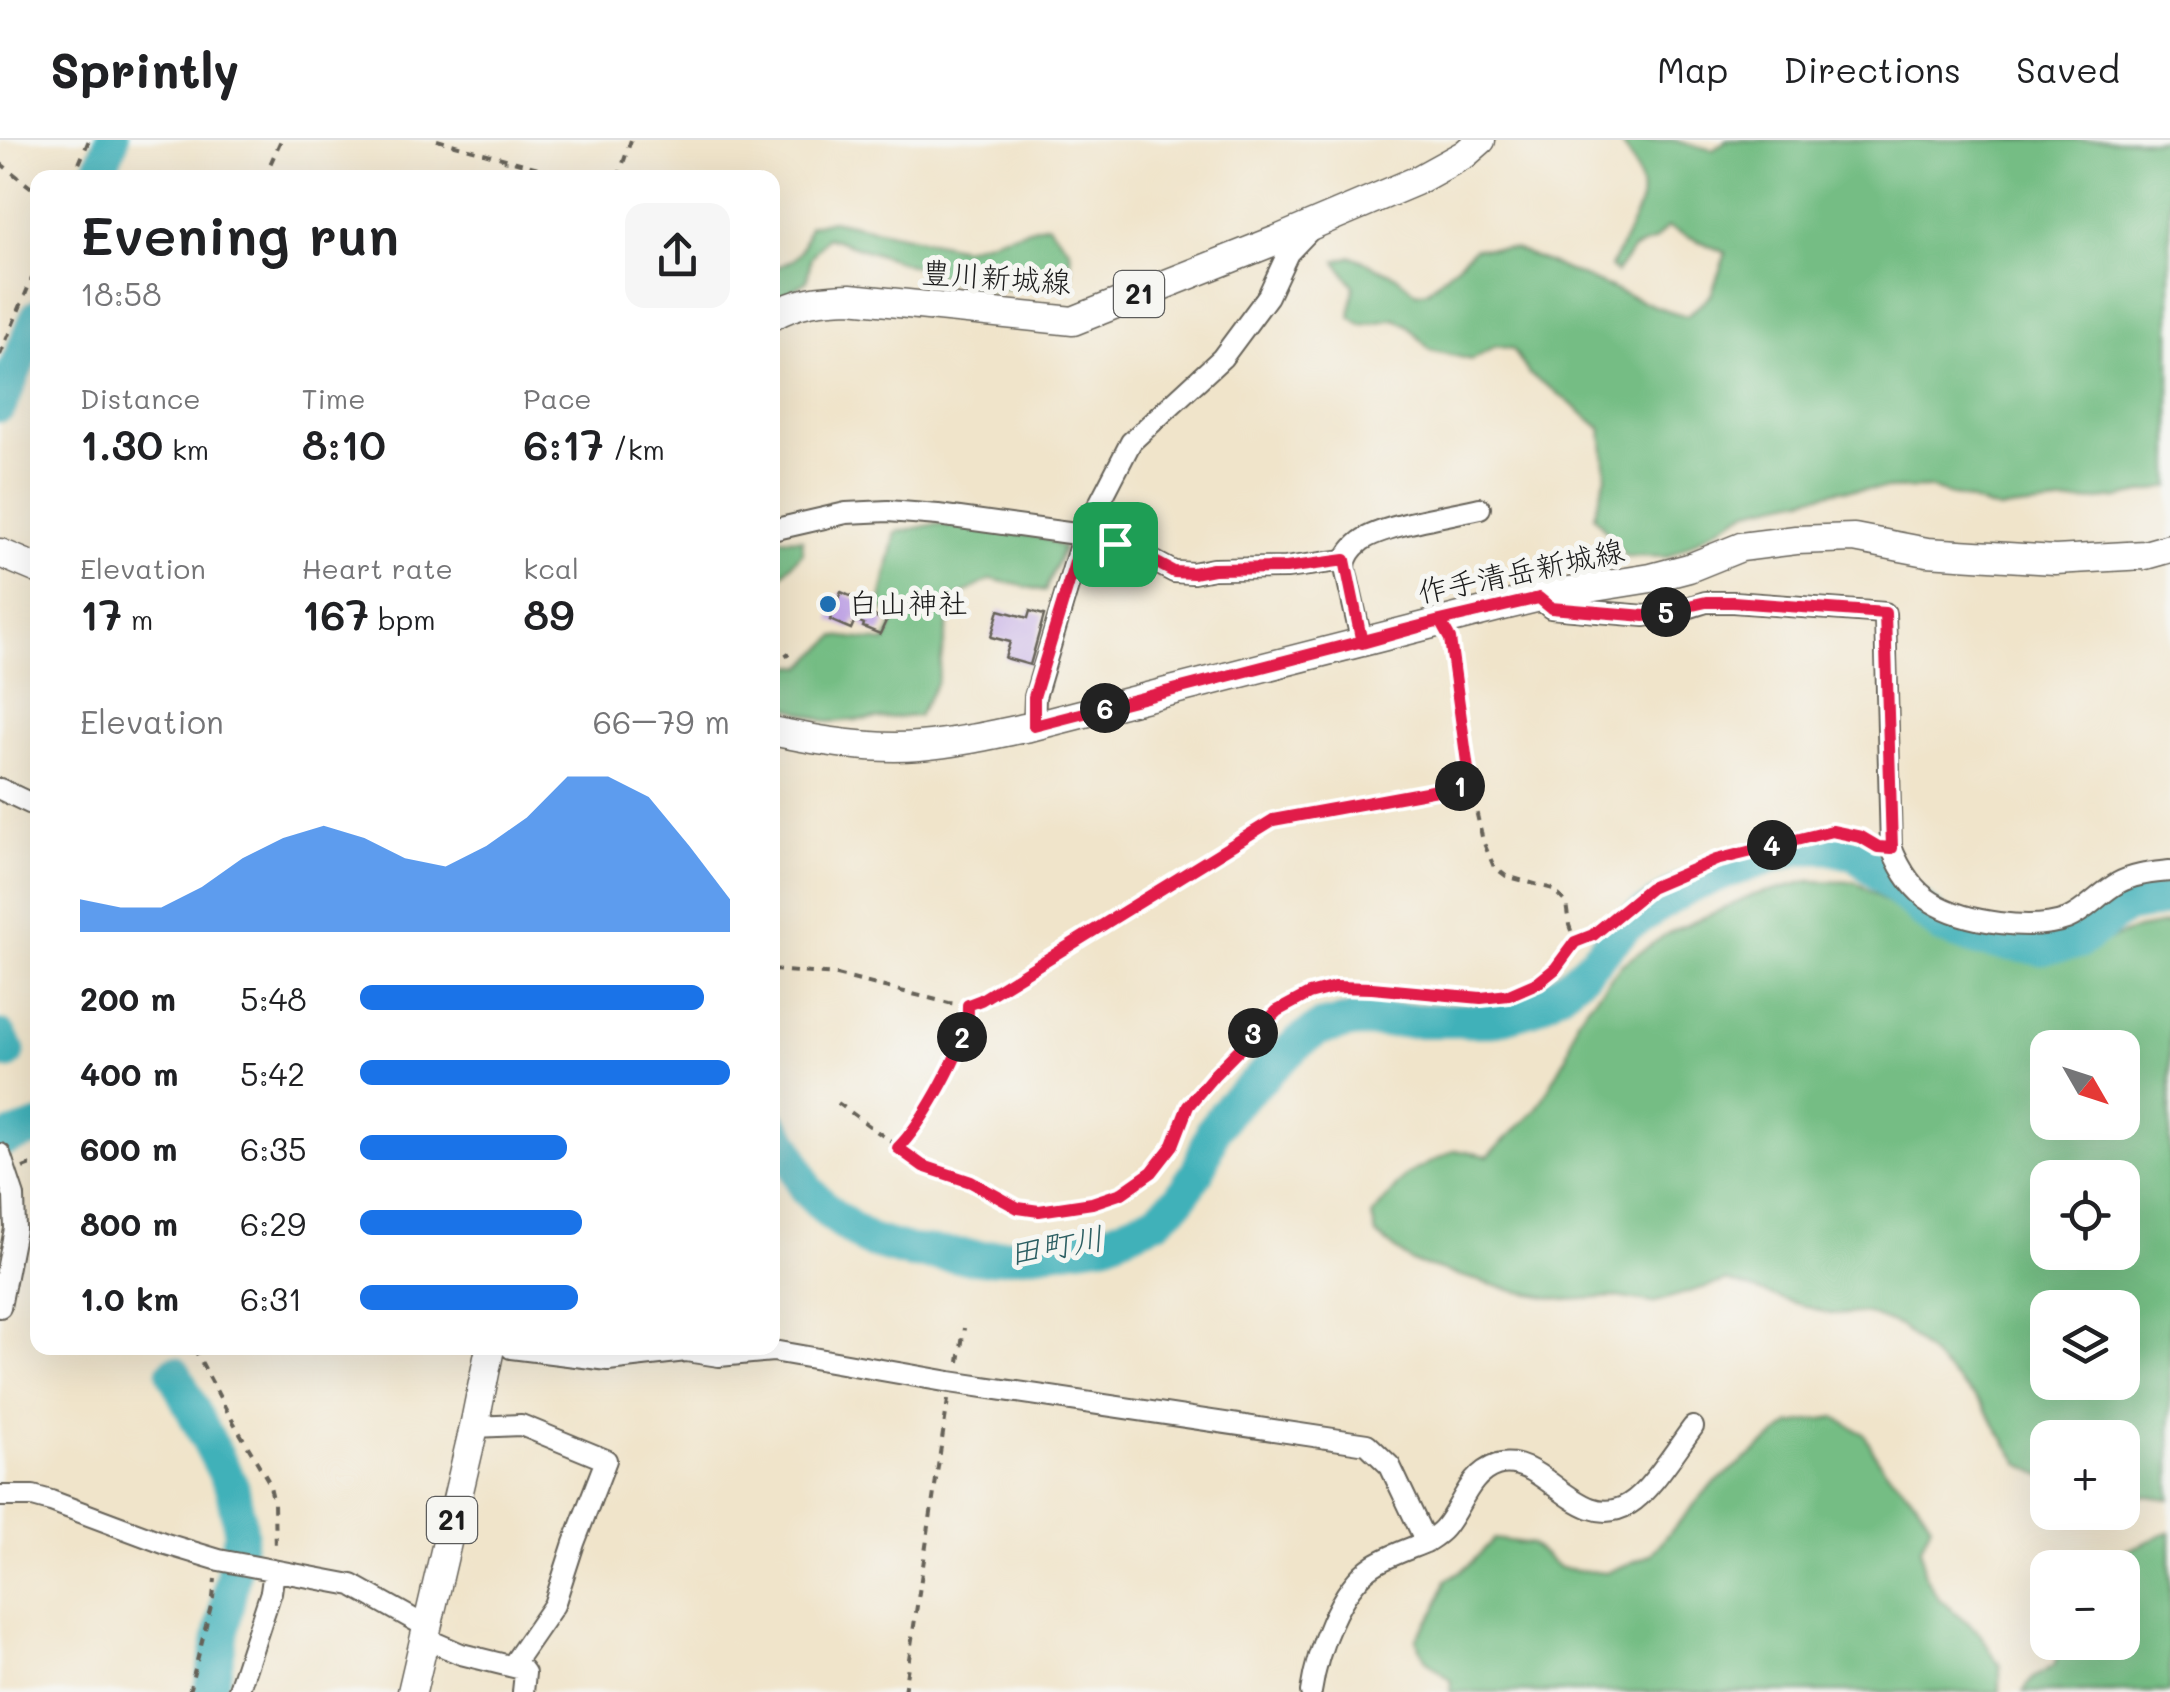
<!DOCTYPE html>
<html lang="en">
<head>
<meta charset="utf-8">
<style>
	body { margin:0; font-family:Mali,"Klee One",sans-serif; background:#f6f6f6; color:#202124; height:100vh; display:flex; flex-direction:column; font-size:38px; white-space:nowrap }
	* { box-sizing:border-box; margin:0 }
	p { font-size:32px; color:#757577 }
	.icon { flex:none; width:55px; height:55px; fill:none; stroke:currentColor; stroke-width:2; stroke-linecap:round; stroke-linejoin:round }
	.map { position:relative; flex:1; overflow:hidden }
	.panel { position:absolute; left:30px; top:30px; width:750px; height:1185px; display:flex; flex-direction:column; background:#fff; border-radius:20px; box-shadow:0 10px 40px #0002 }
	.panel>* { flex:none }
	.needle { width:65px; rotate:129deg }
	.fabs { position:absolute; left:2030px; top:890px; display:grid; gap:20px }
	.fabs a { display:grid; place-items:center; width:110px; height:110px; border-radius:20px; background:#fff; box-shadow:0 10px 40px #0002; font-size:50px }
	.pin { position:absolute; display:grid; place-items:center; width:85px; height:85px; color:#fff; margin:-42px; border-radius:20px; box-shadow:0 5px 15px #0006 }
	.km { position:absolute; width:50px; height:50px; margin:-25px; border-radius:50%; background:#222; color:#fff; font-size:28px; line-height:50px; text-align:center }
	.round { display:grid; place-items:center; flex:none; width:105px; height:105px; border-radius:20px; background:#f6f6f6 }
	.overview { display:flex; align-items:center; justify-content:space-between; height:170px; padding:0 50px }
	h1 { font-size:55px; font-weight:600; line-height:75px }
	.stats { display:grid; grid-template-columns:repeat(3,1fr); gap:15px; height:170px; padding:10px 50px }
	.stats div { display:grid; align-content:center }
	.stats b { font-size:42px; font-weight:600 }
	.stats small { font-size:28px; font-weight:400 }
	.stats p { font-size:28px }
	.chart { height:280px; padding:20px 50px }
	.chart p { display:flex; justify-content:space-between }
	.chart svg { width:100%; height:180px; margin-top:10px; fill:#1a73e8; opacity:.7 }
	ul { padding:0 50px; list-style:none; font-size:32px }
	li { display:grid; grid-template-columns:160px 120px 1fr; align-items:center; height:75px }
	li i { height:25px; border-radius:12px; background:#1a73e8 }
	header { display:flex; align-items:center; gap:60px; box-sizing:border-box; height:140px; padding:0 50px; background:#fff; border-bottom:2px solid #e0e0e0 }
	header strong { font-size:48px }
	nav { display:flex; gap:55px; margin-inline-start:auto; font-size:35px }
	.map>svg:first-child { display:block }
	.forest { fill:#74bd84; stroke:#486c50; stroke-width:2.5; fill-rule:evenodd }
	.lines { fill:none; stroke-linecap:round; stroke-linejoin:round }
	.river { stroke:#41b1b9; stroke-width:35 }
	.building { fill:#c0a5e4 }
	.minor-casing { stroke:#666259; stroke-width:24 }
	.major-casing { stroke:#666259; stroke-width:31 }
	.path { stroke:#666259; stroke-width:4; stroke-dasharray:8 8; stroke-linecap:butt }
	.minor { stroke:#fff; stroke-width:20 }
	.major { stroke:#fff; stroke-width:28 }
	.route-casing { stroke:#fff; stroke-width:20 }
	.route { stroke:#e11d48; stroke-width:12 }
	.poi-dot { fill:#1f6fb2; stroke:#f6f6f2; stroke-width:4 }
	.labels { text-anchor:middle; stroke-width:10; stroke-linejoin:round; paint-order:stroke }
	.shield { fill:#f6f6f2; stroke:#5d5d5c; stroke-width:2.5 }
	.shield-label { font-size:28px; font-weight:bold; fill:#1c1c1c }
	.street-label { font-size:30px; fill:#1c1c1c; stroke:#f6f6f2 }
	.poi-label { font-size:30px; fill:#1c1c1c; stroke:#f6f6f2; text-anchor:start }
	.water-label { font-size:32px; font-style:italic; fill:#2d5f63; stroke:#f6f6f2 }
</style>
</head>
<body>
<header>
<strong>Sprintly</strong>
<nav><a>Map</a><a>Directions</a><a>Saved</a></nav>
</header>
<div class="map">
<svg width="2170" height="1552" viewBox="0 0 2170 1552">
	<rect width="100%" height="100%" fill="#f6f6f2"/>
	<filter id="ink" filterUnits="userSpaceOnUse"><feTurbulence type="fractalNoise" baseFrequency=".01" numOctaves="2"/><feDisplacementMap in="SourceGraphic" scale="20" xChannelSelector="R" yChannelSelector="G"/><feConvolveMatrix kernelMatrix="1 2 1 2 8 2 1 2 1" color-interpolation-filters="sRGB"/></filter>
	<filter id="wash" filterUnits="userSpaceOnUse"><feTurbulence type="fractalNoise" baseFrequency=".0048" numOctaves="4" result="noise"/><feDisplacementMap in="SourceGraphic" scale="40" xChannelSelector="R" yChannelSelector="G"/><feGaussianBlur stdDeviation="2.25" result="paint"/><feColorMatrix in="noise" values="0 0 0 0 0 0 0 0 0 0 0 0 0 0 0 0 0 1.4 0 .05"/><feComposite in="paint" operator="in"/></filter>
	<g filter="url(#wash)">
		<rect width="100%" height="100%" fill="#f0e4ca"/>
		<!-- forest -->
		<path class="forest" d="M1618,0H1671L1713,10L1727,0H2170V347L2118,358L1999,370L1929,348L1840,350L1749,370L1668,417L1625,416L1594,375L1606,336L1602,289L1555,251L1529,234L1513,209L1496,206L1472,220L1430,210L1407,185L1395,179L1362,185L1350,177L1354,146L1336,121L1352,116L1395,135L1417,153L1427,151L1475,108L1515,109L1657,167L1687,176L1711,155L1726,113L1667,87L1654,101L1633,109L1616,133L1611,127C1619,110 1637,77 1641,60C1645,42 1630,13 1618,0Z
			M831,80L963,108L1047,84L1070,110L1072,142L976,152L942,136L827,97L811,117L807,141L781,157H773V128C800,121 802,112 809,86Z
			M935,384L1043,397L1063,408L1045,451L991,439L952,460L937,542L918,576L828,582L773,562L772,500L789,525L803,527L836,496L885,502L894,481L880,465L896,392Z
			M773,398L802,399L803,412L773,444Z
			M1809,741L1856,742L1950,804L1991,817L2055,820L2137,789L2170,783V1359L2123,1353L2122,1298H2048L2047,1338L2020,1324L1982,1264L1900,1186L1867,1173L1830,1174L1726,1141L1652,1163L1617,1157L1565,1160L1514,1151L1412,1122L1376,1094L1372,1076L1406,1035L1455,1010L1488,1016L1536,970L1567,916L1577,879L1621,825L1668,793L1754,755ZM2048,908H2122V982H2048ZM2048,1038H2122V1112H2048ZM2048,1168H2122V1242H2048Z
			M1835,1277L1864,1294L1882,1326L1916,1360L1931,1384L1921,1407L1924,1434L1939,1459L1979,1492L2000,1526V1552H1450L1452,1541L1426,1520L1416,1499L1436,1470L1446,1440L1469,1425L1494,1399L1531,1404L1560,1428L1606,1433L1650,1415L1709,1348L1791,1284Z
			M2170,1392V1552H2023L2033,1538L2054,1526L2063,1503L2122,1502V1428L2106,1427L2124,1411Z"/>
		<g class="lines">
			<!-- river -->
			<path class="river" d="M96,38L112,0
				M0,265L38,176
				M0,897L8,912
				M772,985L786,1006L806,1049L832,1075L868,1100L907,1111L985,1118L1106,1101L1157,1079L1179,1059L1198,1031L1213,990L1230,967L1299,902L1320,888L1354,881L1492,880L1529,869L1560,851L1584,831L1626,786L1682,750L1722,733L1798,708L1828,707L1856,714L1942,787L1980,800L2040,808L2078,802L2125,767L2170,759
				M0,1001L38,988
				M174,1233L232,1347L241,1392L210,1552"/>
		</g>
		<g id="blocks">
			<!-- building -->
			<path class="building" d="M841,452L863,462L851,489L830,480Z
				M999,470L1028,478L1030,471L1044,475L1030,525L1005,518L1010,502L991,497Z
				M859,474L867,477L869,474L886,481L880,494L863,487L864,484L856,480Z"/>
		</g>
	</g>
	<g filter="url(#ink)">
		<use href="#blocks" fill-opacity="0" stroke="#666259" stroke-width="2.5"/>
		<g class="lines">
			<defs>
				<path id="minor" d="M772,390L846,373L888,371L938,375L1083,395L1144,416L1174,432L1193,433L1213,429L1286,428L1345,420
					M1539,458L1551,468L1645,476L1681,470L1706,462H1733L1885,473L1891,707C1900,729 1912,750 1932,762C1964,782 2032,792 2067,779C2086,771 2100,753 2118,743C2134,734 2152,733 2170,731
					M1362,503L1345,428C1345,417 1352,408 1361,401C1383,385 1451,375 1480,368
					M1034,586L1035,557L1083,395L1131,302L1222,218L1268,156L1288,113L1310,90
					M0,649L38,667
					M0,1014L14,1056L15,1089L0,1167
					M511,1208L608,1220L686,1211L719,1216L773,1211L950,1242L1367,1304L1390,1326L1426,1402C1409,1409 1390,1415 1374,1425C1339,1448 1317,1512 1311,1552
					M474,1287L521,1285L606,1320L574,1403L554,1465L512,1526
					M0,1356H33L51,1361L166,1404L219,1420L352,1445L427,1487
					M1426,1402C1432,1398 1439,1394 1444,1388C1462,1367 1468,1334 1497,1325C1543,1311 1578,1395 1629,1364C1650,1352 1677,1308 1693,1287
					M424,1498L461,1514L522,1529L525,1533L523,1552
					M238,1552L271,1452L274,1431"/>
				<path id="major" d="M772,176C798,161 821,159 850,158L1073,181L1277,100L1416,41L1465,14L1481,0
					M0,413L38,429
					M772,591C820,601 870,610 919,606C958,603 996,594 1034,586L1499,467L1557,453L1651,438L1689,428L1741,407L1796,400L1854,398L1927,412L2055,420L2145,415L2170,408
					M412,1552L474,1287L490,1208"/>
			</defs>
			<!-- minor casing -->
			<use href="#minor" class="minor-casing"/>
			<!-- major casing -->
			<use href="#major" class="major-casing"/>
			<!-- path -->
			<path class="path" d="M437,0L574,38
				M0,23L38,53
				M73,38L89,0
				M264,38L281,0
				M502,38L506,20
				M618,38L631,0
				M0,215L38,124
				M772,525L789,514
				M1577,802L1593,795L1650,748L1716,720L1832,691L1861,697L1872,704
				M772,830L836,835L949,863L968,865C968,873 968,882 966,889C956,920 922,985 899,1007
				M968,865L981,859L1273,680L1470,644
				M838,963L923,1025L971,1042L1018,1068L1039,1071L1092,1063L1122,1053L1152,1033L1173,1005L1188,966L1215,934L1277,871L1309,853L1335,847L1481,858L1509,855L1539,842L1555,829L1575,802L1569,785L1566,763L1553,749L1506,736L1494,727L1483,701L1470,644L1450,504
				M23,1028L38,1022
				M194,1208L228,1273L269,1342L274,1363L275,1411
				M959,1222L964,1188
				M189,1552L213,1458L215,1439
				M904,1552L948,1260"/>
			<!-- minor -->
			<use href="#minor" class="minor"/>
			<!-- major -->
			<use href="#major" class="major"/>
		</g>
	</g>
	<g class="lines" filter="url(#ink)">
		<defs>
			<path id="route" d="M1115,404L1144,416L1174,432L1193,433L1213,429L1286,428L1345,420L1362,503L1440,481L1450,499L1470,644L1273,680L981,860L968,865C968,873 968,882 966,889C956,922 922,984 898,1008L923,1026L971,1042L1018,1068L1039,1071L1092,1063L1122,1053L1152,1032L1173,1005L1188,966L1215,934L1277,871L1309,854L1335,847L1372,848L1481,858L1509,855L1539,842L1555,829L1575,802L1593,795L1650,748L1716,720L1832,691L1861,697L1878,707L1892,708L1885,473L1733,462H1706L1645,476L1551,468L1539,458L1440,481L1034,586V557L1083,396L1115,404"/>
		</defs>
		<!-- route casing -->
		<use href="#route" class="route-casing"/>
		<!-- route -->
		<use href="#route" class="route"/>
	</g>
	<!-- markers -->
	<circle class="poi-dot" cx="828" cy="464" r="10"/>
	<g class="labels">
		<!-- shield labels -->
		<g class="shield">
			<rect x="1114" y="131" width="50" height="46" rx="8"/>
			<rect x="427" y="1357" width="50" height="46" rx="8"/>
		</g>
		<g class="shield-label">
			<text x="1139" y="164">21</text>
			<text x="452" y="1390">21</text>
		</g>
		<!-- street labels -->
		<g class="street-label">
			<text transform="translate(996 138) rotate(4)" y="10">豊川新城線</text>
			<text transform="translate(1521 432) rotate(-12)" y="10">作手清岳新城線</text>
		</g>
		<!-- poi labels -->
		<g class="poi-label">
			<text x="848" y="474">白山神社</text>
		</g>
		<!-- water labels -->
		<g class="water-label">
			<text transform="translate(1056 1106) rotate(-10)" y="11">田町川</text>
		</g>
	</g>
</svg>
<div class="fabs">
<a><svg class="needle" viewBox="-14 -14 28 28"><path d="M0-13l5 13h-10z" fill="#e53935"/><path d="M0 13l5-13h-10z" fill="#757577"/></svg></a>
<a><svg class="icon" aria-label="locate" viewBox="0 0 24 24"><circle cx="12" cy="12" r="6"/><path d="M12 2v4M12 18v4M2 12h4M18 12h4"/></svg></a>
<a><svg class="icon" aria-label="layers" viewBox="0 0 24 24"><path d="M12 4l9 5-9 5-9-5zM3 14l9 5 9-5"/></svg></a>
<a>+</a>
<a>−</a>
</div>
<div class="pin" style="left:1115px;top:404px;background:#1e9e55"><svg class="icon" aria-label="arrive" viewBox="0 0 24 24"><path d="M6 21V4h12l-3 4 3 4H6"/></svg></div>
<b class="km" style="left:1460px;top:646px">1</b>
<b class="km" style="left:962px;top:897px">2</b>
<b class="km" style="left:1253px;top:893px">3</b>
<b class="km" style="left:1772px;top:705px">4</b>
<b class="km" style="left:1666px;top:472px">5</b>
<b class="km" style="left:1105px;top:568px">6</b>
<section class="panel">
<div class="overview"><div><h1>Evening run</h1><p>18:58</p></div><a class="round"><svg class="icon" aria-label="share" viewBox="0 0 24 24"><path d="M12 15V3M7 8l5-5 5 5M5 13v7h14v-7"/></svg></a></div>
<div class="stats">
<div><p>Distance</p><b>1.30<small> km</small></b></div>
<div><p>Time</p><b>8:10</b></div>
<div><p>Pace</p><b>6:17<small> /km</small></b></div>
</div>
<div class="stats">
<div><p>Elevation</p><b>17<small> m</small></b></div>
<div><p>Heart rate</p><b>167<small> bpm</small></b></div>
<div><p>kcal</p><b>89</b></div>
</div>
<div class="chart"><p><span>Elevation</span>66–79 m</p>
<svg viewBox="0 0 160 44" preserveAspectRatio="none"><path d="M0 44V36L10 38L20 38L30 33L40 26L50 21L60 18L70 21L80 26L90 28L100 23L110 16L120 6L130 6L140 11L150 23L160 36V44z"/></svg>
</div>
<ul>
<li><b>200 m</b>5:48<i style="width:93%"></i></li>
<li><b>400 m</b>5:42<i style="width:100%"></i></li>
<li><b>600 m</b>6:35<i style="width:56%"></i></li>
<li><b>800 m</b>6:29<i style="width:60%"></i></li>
<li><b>1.0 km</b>6:31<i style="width:59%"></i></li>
</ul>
</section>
</div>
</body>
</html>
